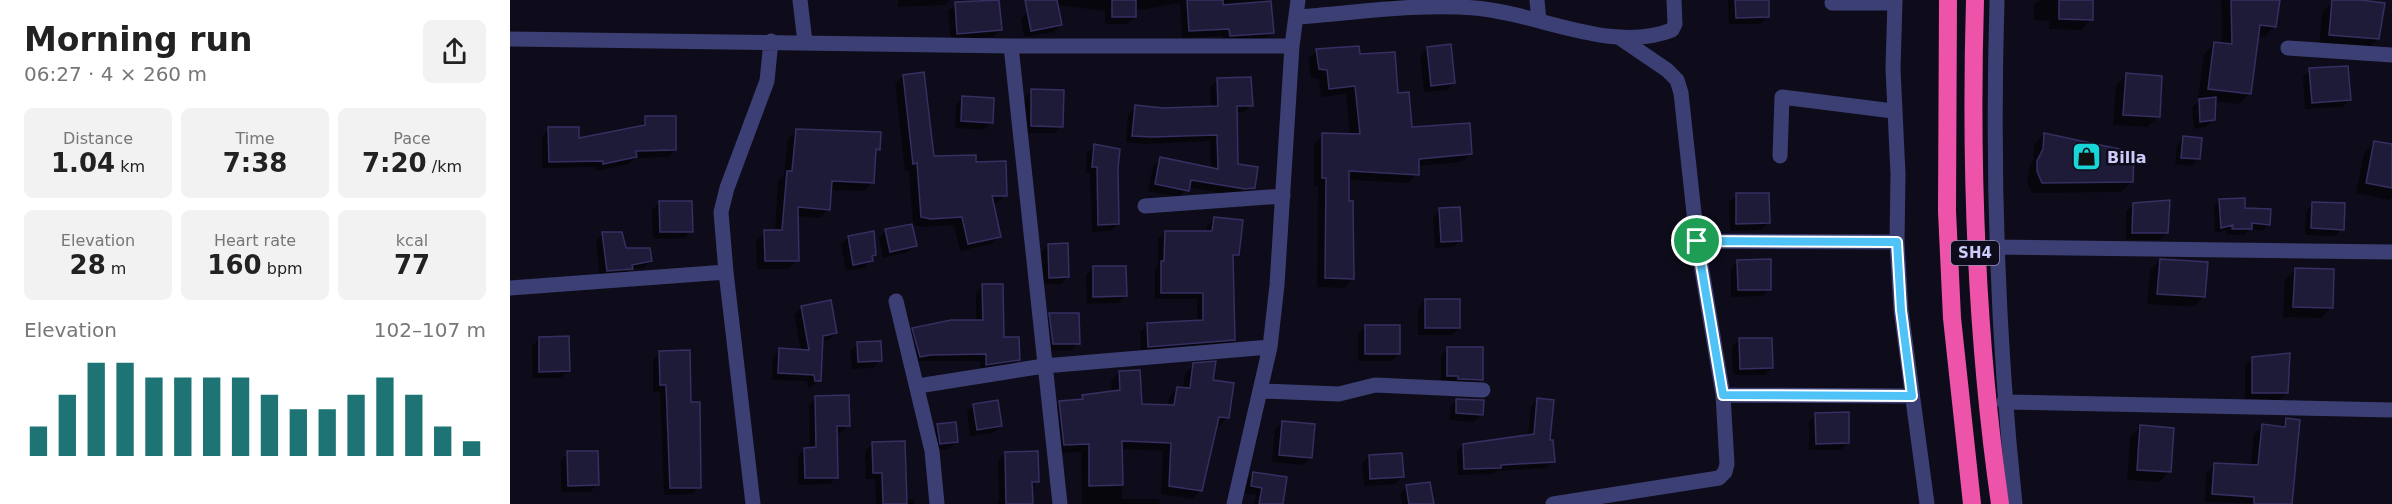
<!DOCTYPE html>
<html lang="en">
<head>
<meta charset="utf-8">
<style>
	body { margin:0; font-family:"DejaVu Sans",sans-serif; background:#f2f2f2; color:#222; height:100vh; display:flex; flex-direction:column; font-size:22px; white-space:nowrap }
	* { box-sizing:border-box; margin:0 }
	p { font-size:20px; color:#767676 }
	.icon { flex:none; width:33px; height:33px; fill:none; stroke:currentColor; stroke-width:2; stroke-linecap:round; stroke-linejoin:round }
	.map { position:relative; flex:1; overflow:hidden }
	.side { display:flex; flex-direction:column; background:#fff; width:510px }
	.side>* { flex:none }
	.pin { position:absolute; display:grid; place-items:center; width:51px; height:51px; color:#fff; margin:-26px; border:3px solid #fff; border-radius:50%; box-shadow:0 2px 6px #0007 }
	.round { display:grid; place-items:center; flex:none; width:63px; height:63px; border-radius:9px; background:#f2f2f2 }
	.overview { display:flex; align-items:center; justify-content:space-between; height:102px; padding:0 24px }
	h1 { font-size:33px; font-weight:700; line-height:45px }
	.stats { display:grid; grid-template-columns:repeat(3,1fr); gap:9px; height:102px; padding:6px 24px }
	.stats div { display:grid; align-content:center; border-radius:9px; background:#f2f2f2; text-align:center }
	.stats b { font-size:26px; font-weight:700 }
	.stats small { font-size:16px; font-weight:400 }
	.stats p { font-size:16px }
	.chart { height:168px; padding:12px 24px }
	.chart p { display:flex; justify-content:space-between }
	.chart svg { width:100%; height:108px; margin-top:6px; stroke:#1e7374; stroke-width:6 }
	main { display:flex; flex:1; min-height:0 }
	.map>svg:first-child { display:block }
	.shadow { fill:#0007 }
	.building { fill:#1e1b38; stroke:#352f62; stroke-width:1.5 }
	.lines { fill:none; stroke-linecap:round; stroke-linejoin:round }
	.minor { stroke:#3c3f74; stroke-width:15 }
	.highway { stroke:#ec53a9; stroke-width:18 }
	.route-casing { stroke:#fff; stroke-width:12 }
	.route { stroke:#4fc3f7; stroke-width:8 }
	.labels { text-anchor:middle; stroke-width:5; stroke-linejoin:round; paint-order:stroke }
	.shield { fill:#0e0c1a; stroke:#9392b6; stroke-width:1.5 }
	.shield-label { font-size:15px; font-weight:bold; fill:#cccbf9 }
	.poi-label { font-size:16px; font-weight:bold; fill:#cccbf9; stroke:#0e0c1a; text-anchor:start }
</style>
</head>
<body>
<main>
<section class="side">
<div class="overview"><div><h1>Morning run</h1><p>06:27 · 4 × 260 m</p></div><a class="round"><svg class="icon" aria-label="share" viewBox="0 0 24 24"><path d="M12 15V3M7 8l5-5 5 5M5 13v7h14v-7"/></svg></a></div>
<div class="stats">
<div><p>Distance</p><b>1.04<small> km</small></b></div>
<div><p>Time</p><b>7:38</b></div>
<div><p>Pace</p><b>7:20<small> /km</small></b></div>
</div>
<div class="stats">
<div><p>Elevation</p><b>28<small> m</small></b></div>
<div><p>Heart rate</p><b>160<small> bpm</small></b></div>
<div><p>kcal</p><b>77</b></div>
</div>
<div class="chart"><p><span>Elevation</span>102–107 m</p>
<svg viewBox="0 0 160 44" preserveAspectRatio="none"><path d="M5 44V32M15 44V19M25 44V6M35 44V6M45 44V12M55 44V12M65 44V12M75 44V12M85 44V19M95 44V25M105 44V25M115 44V19M125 44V12M135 44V19M145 44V32M155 44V38"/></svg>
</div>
</section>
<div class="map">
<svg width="1882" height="504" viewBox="0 0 1882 504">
	<rect width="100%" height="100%" fill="#0e0c1a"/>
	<!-- shadow -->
	<path class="shadow" d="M388,0H440L435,5L388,7Z
		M466,0H488L490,30L483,37L441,40L438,11L446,4L466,2Z
		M546,0H760L762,32L755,39L713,42L712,36L672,38L670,3L624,11V17L617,24H595V11L547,5Z
		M875,0H932L876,3Z
		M1218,0H1257L1258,16L1251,24H1219Z
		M1530,0H1582L1581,19L1571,30L1539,29V21L1524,20V5Z
		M1711,0H1769L1765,26L1754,37L1747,36L1740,93L1729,104L1704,101V119L1696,127L1684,129L1682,107L1691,99H1688L1694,54L1705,43L1712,44Z
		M1823,1L1868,39L1857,49L1809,45L1812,12Z
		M518,12L551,25L543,32L514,37L511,19Z
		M917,48L944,82L937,90L914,92L910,55Z
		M807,50L849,55L886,95L901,129L961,153L952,162L907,166V174L898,183L838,180L842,279L834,288L807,287L808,186H804V144L813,135H840L836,94L811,97L809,79L801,78L798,59Z
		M1800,70L1839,100L1832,107L1795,109L1793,77Z
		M1617,74L1648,117L1637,127L1603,125L1606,85Z
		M393,76L423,157L464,163L495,195L487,203H482L489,236L481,244L450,251L444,225L412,227L403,225L399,171H395L385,84Z
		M708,80L741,105L734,112L725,113L726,165L743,188L736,195L727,196L678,187L670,197L638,191L643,166L651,159L701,169L700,141L634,144L616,142L618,114L626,107L654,110L701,108L700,87Z
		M522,91L552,126L545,133H514L515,98Z
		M453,98L482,122L474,130L445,128L446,105Z
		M136,118L165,150L158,157L125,158L119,164L86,171V167L32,168V136L39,129L68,140L129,128Z
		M287,130L368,149L364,153L363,182L354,191L320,190L319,209L310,218L286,216L287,260L278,269H247L246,241L255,232H265L268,181L274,175L278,139Z
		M1534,134L1622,182L1611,192L1522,193L1517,182L1520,165L1523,161L1524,145Z
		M1674,138L1688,159L1681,166L1665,164L1667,145Z
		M1865,142L1882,146V197L1879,200L1846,193L1854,153Z
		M584,146L606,168L608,224L601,231L582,232L580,174L576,173L577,153Z
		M1226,195L1258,223L1251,230L1220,231L1219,202Z
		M1710,200L1734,209L1759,224L1752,231L1740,229L1734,235H1717V230L1705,233L1704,206Z
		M149,203L182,231L174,238L143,239L142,210Z
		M1624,204L1657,232L1650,240H1616V211Z
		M1803,204L1832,229L1825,236L1795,235L1796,211Z
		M930,209L951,240L943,247L925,248L923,217Z
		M704,219L728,255L721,261L724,340L717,347L631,353L630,332L637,325L687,322V299H645V269L648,266V239L655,232L697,233V226Z
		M376,230L405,245L398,252L373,258L369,238Z
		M93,234L115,249L141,260L134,268L120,270L115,276L90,278L86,241Z
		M338,237L364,255L355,268L336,271L331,244Z
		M538,245L558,277L551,284H532L531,252Z
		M1650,260L1694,297L1683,307L1637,304L1640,271Z
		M1228,261L1260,289L1253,296L1221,297V268Z
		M583,268L615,296L608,303L577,304L576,275Z
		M1785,270L1821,307L1811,318L1773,317L1775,280Z
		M473,285L493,338L508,359L501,367L470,372V361H412L403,364L396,336L403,329L466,321V293Z
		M915,300L949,328L942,335H908V308Z
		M320,302L326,333L319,340L311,341L309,380L302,387L298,388L297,381L262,380L263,357L270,350L291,351L284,315L291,308Z
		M540,315L568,343L561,350L536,351L533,322Z
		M856,327L889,354L882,361H848V334Z
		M29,339L58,371L51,378H23L22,346Z
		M1229,340L1262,368L1254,375H1223L1222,347Z
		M348,344L370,360L363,368L342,369L340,351Z
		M938,348L971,380L964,387L931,382V355Z
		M150,352L179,404L189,487L182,494L154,495L150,392H143V359Z
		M1743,358L1777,392L1770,400L1735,399V365Z
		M684,365L702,382L718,418L709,426H705L690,491L682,499L651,494L653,451L611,449L612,499H649L650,504H572L571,452L546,453L541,411L549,402L568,401L573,397L602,392L601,381L609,372L630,405L658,406L659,397L667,388L673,389L675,373Z
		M306,397L338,425L331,433H326L327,477L320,484L288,485V456L295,449H300L299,405Z
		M1028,399L1043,461L1037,468L987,471L983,474L948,475L947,452L953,445L1018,437L1021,406Z
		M947,400L971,415L964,422L939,420L940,407Z
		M464,405L490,426L483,433L460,436L457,412Z
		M1306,414L1338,442L1331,450H1299V422Z
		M1777,419L1781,504L1695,502L1696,473L1704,465L1741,466L1744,434L1752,426L1768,428Z
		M772,422L800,458L793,465L762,462L765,429Z
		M428,425L446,442L439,449L424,450L421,432Z
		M1630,427L1660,471L1649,482L1617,480L1620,437Z
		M362,444L395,499H404L405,504H366L365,479H356L355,451Z
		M58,453L87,485L80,492H51V460Z
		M495,453L528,481L521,488V504H486L489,501L488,460Z
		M859,456L892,477L885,484L854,486L852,464Z
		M743,473L771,504H744L746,495L734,493L736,480Z
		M897,487L922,504H892L890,494Z"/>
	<!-- building -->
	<path class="building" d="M489,0L492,30L447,34L445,2Z
		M515,0H547L552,25L521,31Z
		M602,0H626V17H602Z
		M677,0H713V5L761,1L764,33L720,36L719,29L679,31Z
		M1225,0H1259V17L1226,18Z
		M1549,0H1583V20L1549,19Z
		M1721,0H1770L1766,27L1750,25L1741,94L1698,89L1704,42L1722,44Z
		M1822,0H1850L1875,3L1869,39L1819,35Z
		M941,44L945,83L921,86L917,47Z
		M849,46L850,54L885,52L888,93L899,92L902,127L960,123L962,154L909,159V175L839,171V201H843L844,279L815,278L816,178H812V133L850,134L845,86L819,89L817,70L809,69L806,49Z
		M1838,66L1841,100L1802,103L1799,68Z
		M414,72L424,156L466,155V162L496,161L497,196H482L491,237L458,244L452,217L421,219L411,217L407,163L403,164L393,75Z
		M1616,73L1652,76L1650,117L1613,115Z
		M741,77L743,106H727L728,164L748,167L745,188L735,189L681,180L679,191L645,184L650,157L708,169L707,135L642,137L622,136L625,105L654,108L708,106L707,78Z
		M521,89L554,90L553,127L521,126Z
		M452,96L484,98L483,123L451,121Z
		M1706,97L1705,120L1690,122L1689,99Z
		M135,116H166V150L126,151L127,157L93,164V161L39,162L38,127H69V138L135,125Z
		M286,129L371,132L370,150L366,149L364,183L322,181L320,210L288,207L289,261H255L254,230H272L277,171H282Z
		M1534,133L1624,152L1623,182L1532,183L1527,171V161L1533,149Z
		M1673,136L1692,138L1690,159L1671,158Z
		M1864,141L1882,144V188L1856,183Z
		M584,144L610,149L608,168L609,224L588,225L587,167H582Z
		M1226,193H1259L1260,223L1226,224Z
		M1735,198V208L1761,209L1760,225L1742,223V229H1722L1723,225L1711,228L1709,199Z
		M1660,200L1658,233H1622L1623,203Z
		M149,201H182L183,232H150Z
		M1802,202L1835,203L1834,230L1801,228Z
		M950,207L952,241L931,242L929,208Z
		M704,217L733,220L729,255H723L725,340L638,347L637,323L693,320V293H651V261H654L655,231H702Z
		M402,224L407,246L380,252L375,229Z
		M364,231L366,255L362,256L363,261L343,265L338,236Z
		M92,232H112L116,248H140L142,261L122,265L123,269L97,271Z
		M558,243L559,277L539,278L538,244Z
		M1261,259V290H1228L1227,260Z
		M1650,259L1698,262L1695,297L1647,294Z
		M583,266H616L617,296L583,297Z
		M1785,268L1824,269L1823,308L1783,307Z
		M472,284H493L494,337H509L510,360L476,365V354L421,355L410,357L402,328L441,320H473Z
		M915,299H950V328H915Z
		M321,300L327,333L313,336L311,381H305L304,375L268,373L269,348L299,350L291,306Z
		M539,313H569L570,344H543Z
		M855,325H890V354H855Z
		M59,336L60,371L29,372V337Z
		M1229,338H1262L1263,368L1230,369Z
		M371,341L372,361L348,362L347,342Z
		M937,347H973V380L948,379V376H937Z
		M180,350L181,402H190L191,488H160L156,385H150L149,351Z
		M1780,353L1778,393H1742V357Z
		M706,361L703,380L724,383L719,418L709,417L692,491L659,486L661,443L612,441L613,485L579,486V444L554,445L549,401L573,399L572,395L610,390L609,371L630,370L632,404L664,405L667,387L680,388L683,363Z
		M339,395L340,426H327L328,478H295L294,448L306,447L305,396Z
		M1027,398L1044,400L1040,440H1043L1045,462L991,465V468L954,469L953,444L1024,434Z
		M946,399L974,400L973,415L946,413Z
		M488,400L492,426L467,430L463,404Z
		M1339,412V443L1306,444L1305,413Z
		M1776,418L1790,420L1782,504H1744V497L1702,494L1704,463L1748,465L1752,424L1775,427Z
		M772,421L805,424L802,458L769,455Z
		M446,422L448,442L430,444L427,424Z
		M1630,425L1664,428L1661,472L1627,470Z
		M395,441L397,504H373L372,473H363L362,442Z
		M57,451H88L89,485L58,486Z
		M528,451L529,482H522L523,504H496L495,452Z
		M892,453L894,477L860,479L859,455Z
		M743,472L777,477L773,504H749L752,488L741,486Z
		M920,482L924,504H899L896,485Z"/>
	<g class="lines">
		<!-- minor -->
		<path class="minor" d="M290,0L295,42
			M1027,0L1029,21
			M1385,0L1383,69L1388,174L1387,242L1391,310L1417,504
			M1487,0C1482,168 1487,336 1505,504
			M1322,3H1385
			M786,17C845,13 906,3 965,8C1028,13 1101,54 1162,30L1165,24L1164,0
			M0,39L501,46H782
			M501,46L550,504
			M1778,48L1882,55
			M1270,156L1272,97L1383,111
			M635,206L773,196
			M1187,241L1387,242
			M1487,247L1882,252
			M0,288L216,272
			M386,301L422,451L427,504
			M408,386L534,366L760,347
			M751,391L829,394L865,385L973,390
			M1213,395L1402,396
			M1494,402L1882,410
			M243,504L216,272L211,212L217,188L257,81L261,41
			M724,504L760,347L767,285L782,46L788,0
			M1043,504L1209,478L1215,472L1217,464L1213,395L1187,241L1171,93L1167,80L1157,70L1110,38"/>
		<!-- highway -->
		<path class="highway" d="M1438,0L1437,211L1442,318L1462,504
			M1465,0C1460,169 1466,336 1490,504"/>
	</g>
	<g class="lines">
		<defs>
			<path id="route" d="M1187,241L1387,242L1391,310L1402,396L1213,395Z"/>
		</defs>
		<!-- route casing -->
		<use href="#route" class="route-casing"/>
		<!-- route -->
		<use href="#route" class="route"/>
	</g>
	<!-- icons -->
	<defs>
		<symbol id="shop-square" viewBox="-11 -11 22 22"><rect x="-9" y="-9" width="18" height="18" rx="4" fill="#18d5d8" stroke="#0e0c1a"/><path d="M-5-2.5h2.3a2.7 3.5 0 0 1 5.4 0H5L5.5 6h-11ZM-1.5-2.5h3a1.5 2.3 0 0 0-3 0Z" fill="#111"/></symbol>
	</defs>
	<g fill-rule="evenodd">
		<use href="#shop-square" x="1560" y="140" width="33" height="33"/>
	</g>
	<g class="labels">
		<!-- shield labels -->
		<rect class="shield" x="1441" y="241" width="48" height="24" rx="4.5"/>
		<g class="shield-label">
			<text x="1465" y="258">SH4</text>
		</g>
		<!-- poi labels -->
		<g class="poi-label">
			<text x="1597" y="163">Billa</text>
		</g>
	</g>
</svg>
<div class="pin" style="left:1187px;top:241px;background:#1e9e55"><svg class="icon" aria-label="arrive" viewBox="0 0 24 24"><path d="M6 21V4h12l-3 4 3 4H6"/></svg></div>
</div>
</main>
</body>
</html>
